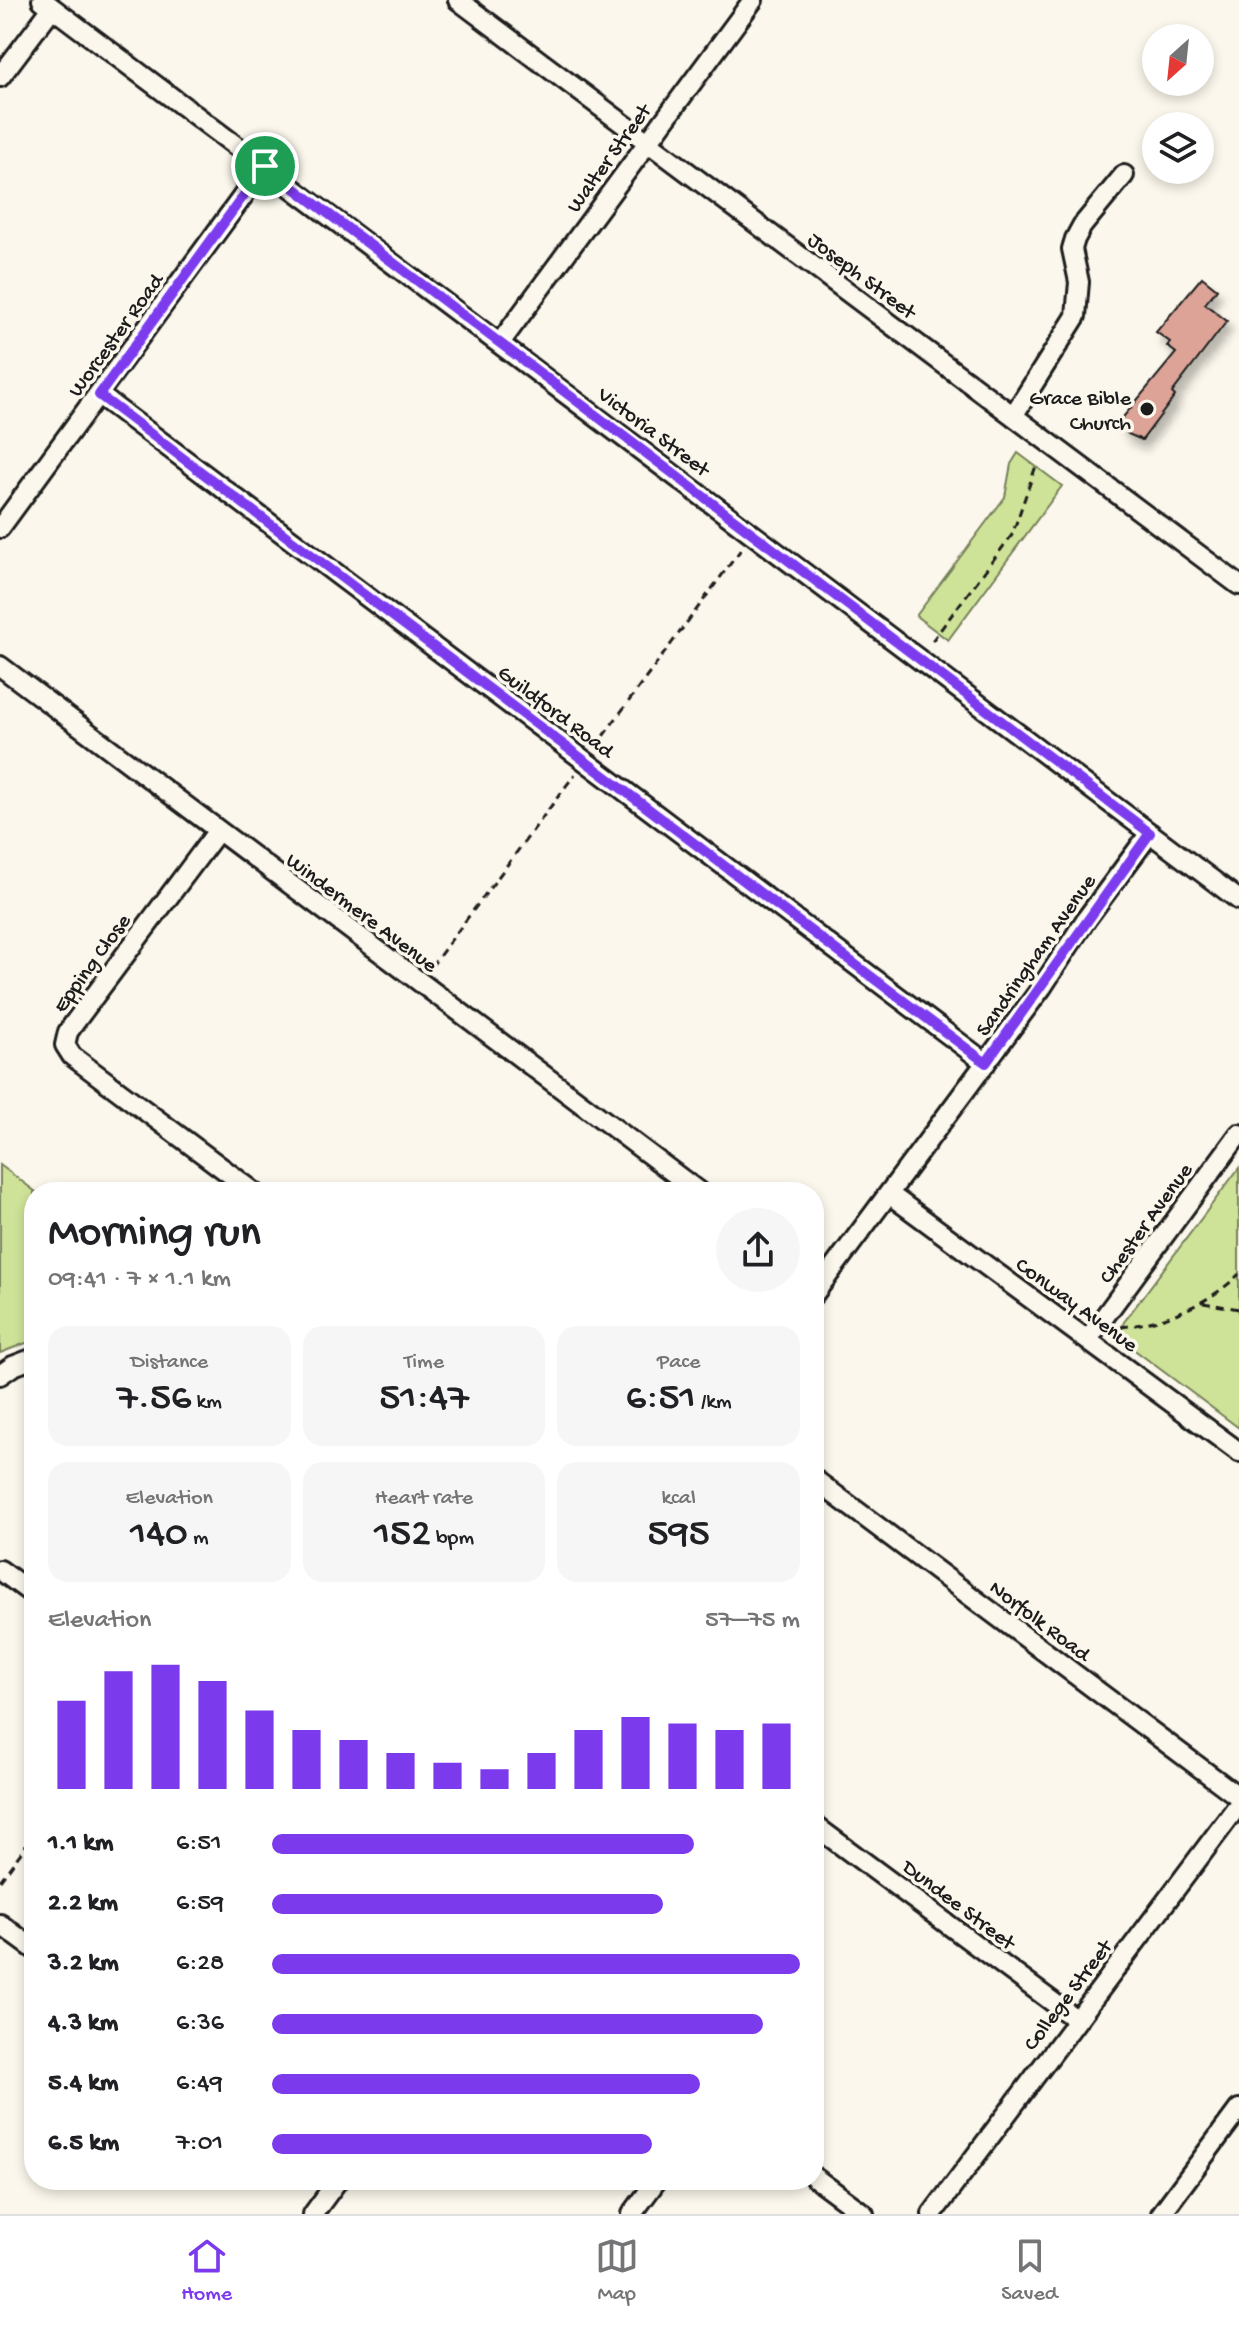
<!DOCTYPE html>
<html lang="en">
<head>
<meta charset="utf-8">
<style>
	body { margin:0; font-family:"Gochi Hand",sans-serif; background:#f6f6f6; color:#202124; height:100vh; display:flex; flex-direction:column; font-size:30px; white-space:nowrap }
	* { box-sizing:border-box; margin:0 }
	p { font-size:26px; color:#757577 }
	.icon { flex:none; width:44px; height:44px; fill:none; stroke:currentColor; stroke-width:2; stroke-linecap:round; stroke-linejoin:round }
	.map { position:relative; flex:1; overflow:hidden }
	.panel { position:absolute; left:24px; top:1182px; width:800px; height:1008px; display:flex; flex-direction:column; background:#fff; border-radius:32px; box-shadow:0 4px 12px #0003 }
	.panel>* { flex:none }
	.needle { width:52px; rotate:207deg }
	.tools { position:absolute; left:1142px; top:24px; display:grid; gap:16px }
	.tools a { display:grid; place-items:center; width:72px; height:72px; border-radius:50%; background:#fff; box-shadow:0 4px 12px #0003; font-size:40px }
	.pin { position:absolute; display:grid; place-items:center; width:68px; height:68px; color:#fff; margin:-34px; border:4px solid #fff; border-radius:50%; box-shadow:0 2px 8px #0007 }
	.round { display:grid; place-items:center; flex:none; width:84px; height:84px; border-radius:42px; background:#f6f6f6 }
	.overview { display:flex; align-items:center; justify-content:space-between; height:136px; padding:0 24px }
	h1 { font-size:44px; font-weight:600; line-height:60px }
	.figures { display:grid; grid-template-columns:repeat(3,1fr); gap:12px; height:136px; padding:8px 24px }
	.figures div { display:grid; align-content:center; border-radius:20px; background:#f6f6f6; text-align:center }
	.figures b { font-size:40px; font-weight:600 }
	.figures small { font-size:22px; font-weight:400 }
	.figures p { font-size:22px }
	.chart { height:224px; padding:16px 24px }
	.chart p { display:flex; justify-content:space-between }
	.chart svg { width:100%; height:144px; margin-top:8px; stroke:#7c3aed; stroke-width:6 }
	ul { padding:0 24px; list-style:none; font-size:26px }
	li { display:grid; grid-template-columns:128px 96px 1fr; align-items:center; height:60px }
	li i { height:20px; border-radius:10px; background:#7c3aed }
	.dock { display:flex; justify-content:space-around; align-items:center; height:112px; border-top:2px solid #e0e0e0; background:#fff; font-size:22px; color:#757577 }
	.dock a { display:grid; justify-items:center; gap:4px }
	.dock .active { color:#7c3aed }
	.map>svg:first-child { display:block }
	.green { fill:#cfe398; stroke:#76805a; stroke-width:2 }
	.building { fill:#dca396; stroke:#1c1c1c; stroke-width:2; filter:url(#shadow) }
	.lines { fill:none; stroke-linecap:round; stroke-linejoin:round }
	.minor-casing { stroke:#1c1c1c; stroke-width:24 }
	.path { stroke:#1c1c1c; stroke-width:3; stroke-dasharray:8 6; stroke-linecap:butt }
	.minor { stroke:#fbf7ec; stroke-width:18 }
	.route-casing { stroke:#fff; stroke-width:16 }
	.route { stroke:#7c3aed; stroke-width:10 }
	.poi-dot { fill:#1c1c1c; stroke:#fbf7ec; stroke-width:3 }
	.labels { text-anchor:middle; stroke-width:7; stroke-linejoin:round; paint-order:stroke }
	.street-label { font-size:22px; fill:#1c1c1c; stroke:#fbf7ec }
	.poi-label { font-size:22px; fill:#1c1c1c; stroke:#fbf7ec; text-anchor:end }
</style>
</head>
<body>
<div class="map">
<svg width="1239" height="2214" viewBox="0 0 1239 2214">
	<defs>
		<filter id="shadow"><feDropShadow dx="5" dy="9" stdDeviation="4" flood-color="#0004"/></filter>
	</defs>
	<rect width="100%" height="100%" fill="#fbf7ec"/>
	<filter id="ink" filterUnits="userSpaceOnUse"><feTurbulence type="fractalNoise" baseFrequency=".0125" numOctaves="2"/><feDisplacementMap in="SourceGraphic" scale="16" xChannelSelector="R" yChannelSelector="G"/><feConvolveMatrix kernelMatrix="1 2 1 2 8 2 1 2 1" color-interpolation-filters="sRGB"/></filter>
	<g filter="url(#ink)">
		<!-- green -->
		<path class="green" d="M1018,453L1062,486L948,640L916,616L1005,497L1011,464Z
			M0,1165L36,1192H34V1340L0,1353Z
			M1239,1168V1428L1128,1345L1120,1334L1124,1322Z"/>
		<!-- building -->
		<path class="building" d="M1202,277L1217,289L1205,304L1227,321L1172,393L1175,396L1142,440L1128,434L1119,422L1176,353L1167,346L1170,342L1156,332Z"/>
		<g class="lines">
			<defs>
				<path id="minor" d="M42,0L1239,900
					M458,0L1239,585
					M0,77L52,8
					M500,343L753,0
					M99,395L986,1063
					M1013,416L1076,316L1079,282L1072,249L1075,239L1082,226L1124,175
					M0,528L265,166
					M0,666L699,1192
					M217,832L75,1022L68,1032L65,1045L72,1056L254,1192
					M889,1194L1239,1452
					M814,1294L1042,987L1087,918L1150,833
					M1088,1339L1239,1134
					M0,1375L13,1366L34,1358
					M814,1479L1239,1797
					M0,1570L34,1595
					M814,1825L1077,2020
					M0,1924L34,1949
					M814,2177L864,2214
					M313,2214L338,2180
					M632,2214L657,2180
					M932,2214L1239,1804
					M1161,2214L1239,2109"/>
			</defs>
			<!-- minor casing -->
			<use href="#minor" class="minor-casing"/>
			<!-- path -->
			<path class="path" d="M932,641L1012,535L1037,463
				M595,747L742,548
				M431,967L575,774
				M1203,1303L1239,1309
				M1121,1327C1162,1323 1210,1304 1239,1274
				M0,1881L34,1835"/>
			<!-- minor -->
			<use href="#minor" class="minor"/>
		</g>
	</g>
	<g class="lines" filter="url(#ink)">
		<defs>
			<path id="route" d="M265,166L1150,833L986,1063L99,395Z"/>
		</defs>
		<!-- route casing -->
		<use href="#route" class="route-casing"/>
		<!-- route -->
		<use href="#route" class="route"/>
	</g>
	<!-- markers -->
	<circle class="poi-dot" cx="1147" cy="409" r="8"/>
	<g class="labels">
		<!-- street labels -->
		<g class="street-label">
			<text transform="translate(607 157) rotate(-54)" y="8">Walter Street</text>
			<text transform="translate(863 274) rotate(37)" y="8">Joseph Street</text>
			<text transform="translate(114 334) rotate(-54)" y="8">Worcester Road</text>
			<text transform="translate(655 430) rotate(37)" y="8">Victoria Street</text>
			<text transform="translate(557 710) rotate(37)" y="8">Guildford Road</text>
			<text transform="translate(363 911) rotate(37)" y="8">Windermere Avenue</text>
			<text transform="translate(1034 954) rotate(-55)" y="8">Sandringham Avenue</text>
			<text transform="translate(90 962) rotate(-54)" y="8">Epping Close</text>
			<text transform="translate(1144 1222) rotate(-54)" y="8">Chester Avenue</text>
			<text transform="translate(1078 1303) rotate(36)" y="8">Conway Avenue</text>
			<text transform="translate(1041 1619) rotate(37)" y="8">Norfolk Road</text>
			<text transform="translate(960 1903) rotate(37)" y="8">Dundee Street</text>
			<text transform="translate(1066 1994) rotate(-53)" y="8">College Street</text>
		</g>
		<!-- poi labels -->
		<g class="poi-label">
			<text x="1131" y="404">Grace Bible<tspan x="1131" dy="25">Church</tspan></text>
		</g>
	</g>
</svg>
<div class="tools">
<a><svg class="needle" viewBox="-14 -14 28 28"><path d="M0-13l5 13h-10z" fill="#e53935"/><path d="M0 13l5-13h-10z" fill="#757577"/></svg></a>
<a><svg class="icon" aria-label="layers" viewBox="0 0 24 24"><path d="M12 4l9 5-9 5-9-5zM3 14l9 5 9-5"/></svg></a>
</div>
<div class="pin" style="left:265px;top:166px;background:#1e9e55"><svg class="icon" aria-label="arrive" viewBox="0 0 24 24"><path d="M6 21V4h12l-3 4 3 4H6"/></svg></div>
<section class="panel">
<div class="overview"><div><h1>Morning run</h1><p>09:41 · 7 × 1.1 km</p></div><a class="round"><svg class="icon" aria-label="share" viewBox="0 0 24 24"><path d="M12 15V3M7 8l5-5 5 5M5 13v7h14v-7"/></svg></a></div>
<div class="figures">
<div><p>Distance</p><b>7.56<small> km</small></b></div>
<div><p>Time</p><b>51:47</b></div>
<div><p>Pace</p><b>6:51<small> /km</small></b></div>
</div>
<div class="figures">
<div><p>Elevation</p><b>140<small> m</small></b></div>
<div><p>Heart rate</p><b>152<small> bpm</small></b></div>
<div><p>kcal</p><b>595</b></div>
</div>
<div class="chart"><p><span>Elevation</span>57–75 m</p>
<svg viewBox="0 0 160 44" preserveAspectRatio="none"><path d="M5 44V17M15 44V8M25 44V6M35 44V11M45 44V20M55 44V26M65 44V29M75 44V33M85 44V36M95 44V38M105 44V33M115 44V26M125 44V22M135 44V24M145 44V26M155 44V24"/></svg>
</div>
<ul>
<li><b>1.1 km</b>6:51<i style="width:80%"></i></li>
<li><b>2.2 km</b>6:59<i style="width:74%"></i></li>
<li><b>3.2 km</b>6:28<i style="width:100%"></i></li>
<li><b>4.3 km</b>6:36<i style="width:93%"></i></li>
<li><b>5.4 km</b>6:49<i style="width:81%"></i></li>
<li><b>6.5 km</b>7:01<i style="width:72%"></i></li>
</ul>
</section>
</div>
<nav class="dock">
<a class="active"><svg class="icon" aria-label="home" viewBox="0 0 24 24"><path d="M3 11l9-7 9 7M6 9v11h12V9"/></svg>Home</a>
<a><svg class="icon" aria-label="map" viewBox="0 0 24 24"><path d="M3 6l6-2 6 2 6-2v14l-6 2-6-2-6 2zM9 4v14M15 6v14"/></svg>Map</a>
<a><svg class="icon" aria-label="saved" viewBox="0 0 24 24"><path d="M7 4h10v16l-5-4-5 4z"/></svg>Saved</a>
</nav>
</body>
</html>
